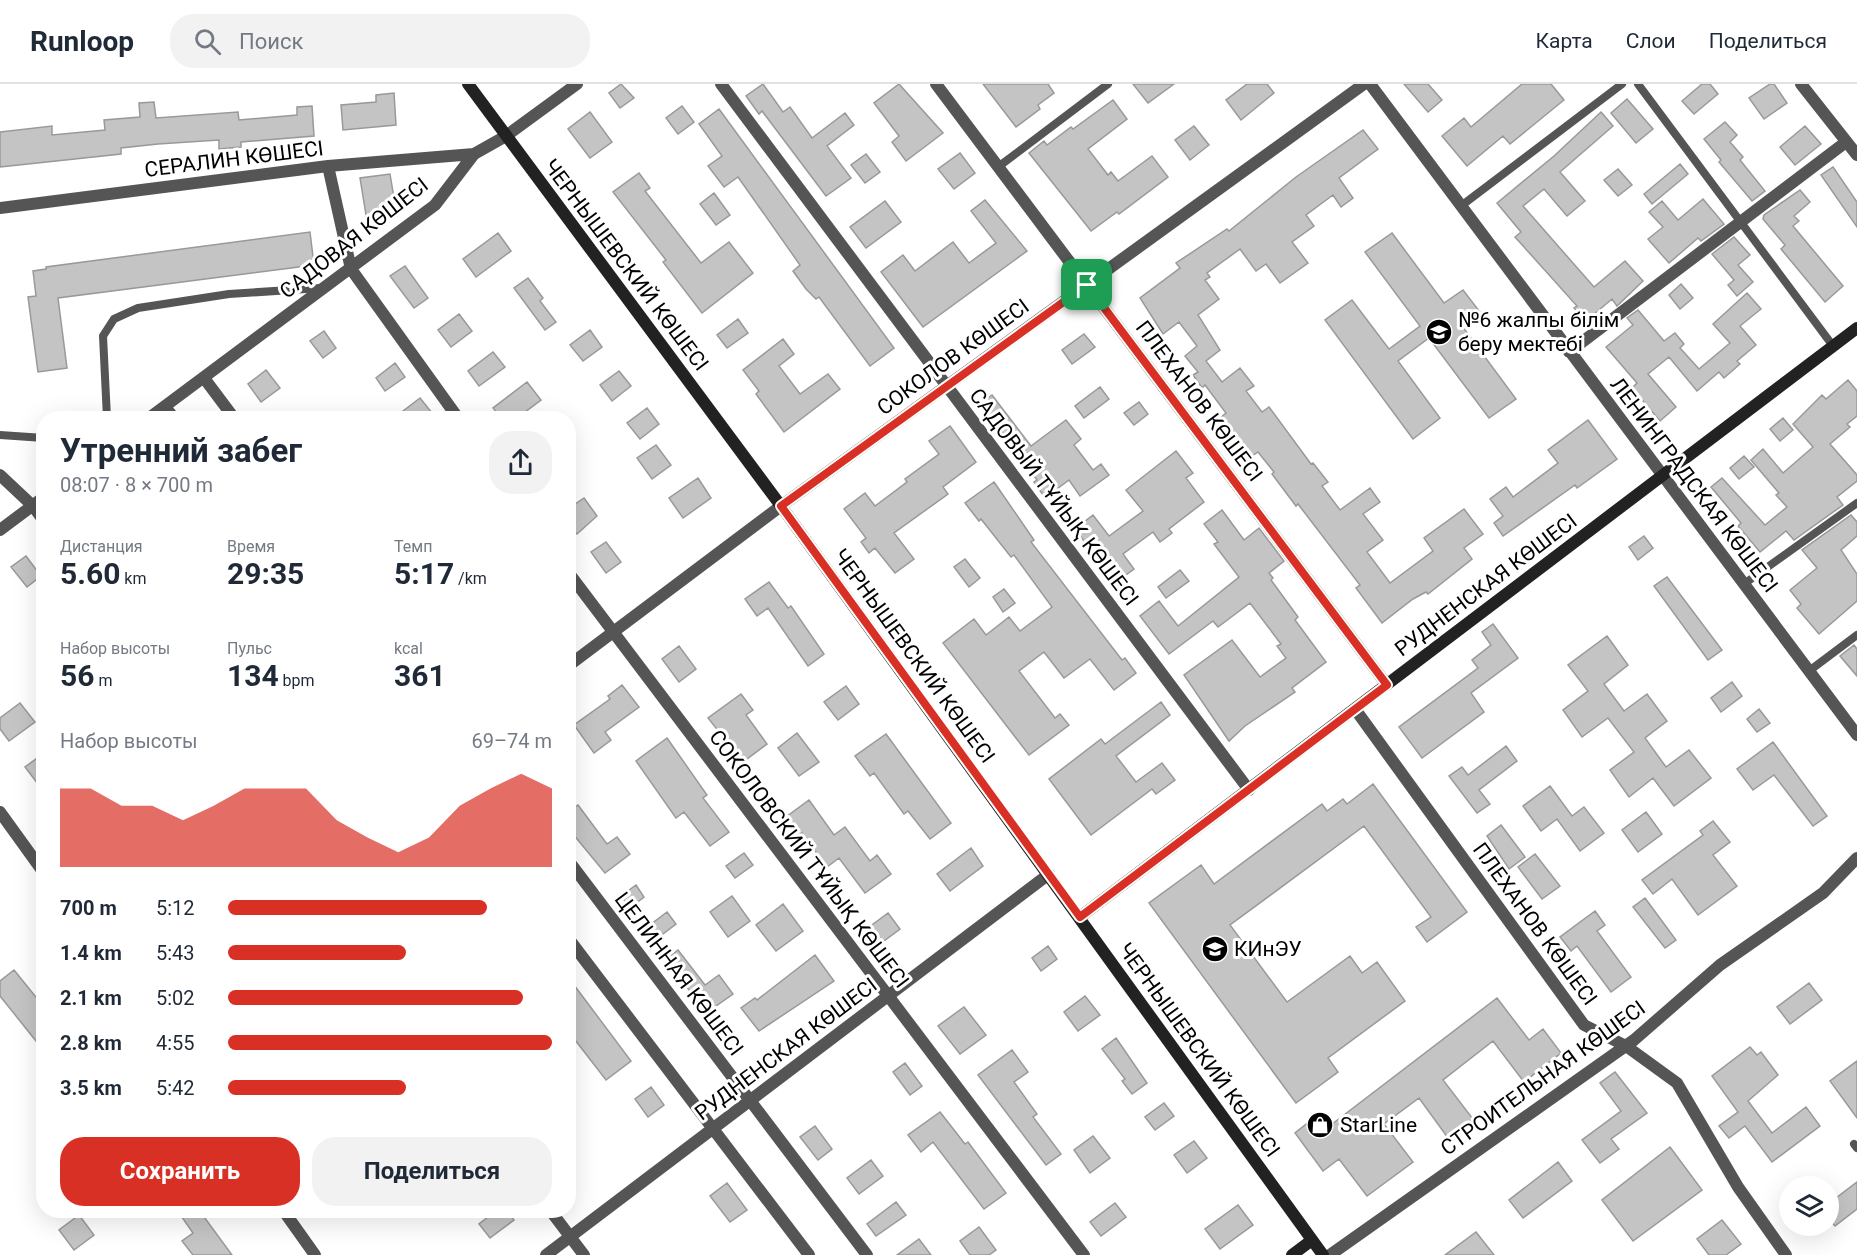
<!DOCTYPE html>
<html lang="ru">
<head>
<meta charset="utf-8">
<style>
	body { margin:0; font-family:Roboto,sans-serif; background:#f2f2f3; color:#1f2937; height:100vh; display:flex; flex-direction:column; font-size:22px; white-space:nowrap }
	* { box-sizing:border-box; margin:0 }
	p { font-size:20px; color:#747a83 }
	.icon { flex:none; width:33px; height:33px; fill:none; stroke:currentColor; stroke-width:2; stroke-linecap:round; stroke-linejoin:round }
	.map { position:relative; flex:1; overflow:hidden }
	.side { position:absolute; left:36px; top:327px; width:540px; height:807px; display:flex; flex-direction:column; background:#fff; border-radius:24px; box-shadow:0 6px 24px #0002 }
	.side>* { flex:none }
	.tools { position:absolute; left:1779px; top:1092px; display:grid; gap:12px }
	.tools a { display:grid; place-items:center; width:60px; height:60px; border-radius:50%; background:#fff; box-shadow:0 6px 24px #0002; font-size:30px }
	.pin { position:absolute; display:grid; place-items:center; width:51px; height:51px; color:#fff; margin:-26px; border-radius:12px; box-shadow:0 3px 9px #0006 }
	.round { display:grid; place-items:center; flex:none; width:63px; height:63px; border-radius:24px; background:#f2f2f3 }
	.head { display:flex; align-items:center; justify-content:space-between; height:102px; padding:0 24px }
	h1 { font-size:33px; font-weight:700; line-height:45px }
	.metrics { display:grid; grid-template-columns:repeat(3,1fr); gap:9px; height:102px; padding:6px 24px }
	.metrics div { display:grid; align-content:center }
	.metrics b { font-size:30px; font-weight:700 }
	.metrics small { font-size:16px; font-weight:400 }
	.metrics p { font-size:16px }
	.chart { height:168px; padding:12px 24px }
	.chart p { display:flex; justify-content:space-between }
	.chart svg { width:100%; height:108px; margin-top:6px; fill:#d93025; opacity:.7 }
	.primary-button { display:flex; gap:12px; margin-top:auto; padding:12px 24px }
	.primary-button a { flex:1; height:69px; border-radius:24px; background:#d93025; color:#fff; font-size:24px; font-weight:700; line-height:69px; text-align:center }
	.primary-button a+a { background:#f2f2f3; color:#1f2937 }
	ul { padding:0 24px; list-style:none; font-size:20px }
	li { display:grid; grid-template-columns:96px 72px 1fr; align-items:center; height:45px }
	li i { height:15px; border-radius:8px; background:#d93025 }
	header { display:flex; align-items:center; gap:36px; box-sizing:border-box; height:84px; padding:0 30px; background:#fff; border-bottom:2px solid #e0e1e3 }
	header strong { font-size:28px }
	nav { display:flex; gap:33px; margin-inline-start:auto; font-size:21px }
	.search { width:420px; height:54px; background:#f2f2f3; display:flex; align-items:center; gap:15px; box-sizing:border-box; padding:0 21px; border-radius:24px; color:#747a83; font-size:22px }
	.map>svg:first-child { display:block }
	.building { fill:#c4c4c4; stroke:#999; stroke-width:1.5 }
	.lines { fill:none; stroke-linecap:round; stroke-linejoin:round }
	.lane { stroke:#555; stroke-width:8 }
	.street { stroke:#555; stroke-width:12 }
	.secondary { stroke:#222; stroke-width:12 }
	.route-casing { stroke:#fff; stroke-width:12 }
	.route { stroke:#d93025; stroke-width:8 }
	.labels { text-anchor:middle; stroke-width:6; stroke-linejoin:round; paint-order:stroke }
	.street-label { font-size:21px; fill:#000; stroke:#fff }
	.poi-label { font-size:21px; fill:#000; stroke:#fff; text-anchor:start }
</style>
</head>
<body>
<header>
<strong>Runloop</strong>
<div class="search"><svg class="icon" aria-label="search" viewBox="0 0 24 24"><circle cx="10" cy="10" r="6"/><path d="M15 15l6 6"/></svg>Поиск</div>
<nav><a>Карта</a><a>Слои</a><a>Поделиться</a></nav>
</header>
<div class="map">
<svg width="1857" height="1171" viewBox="0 0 1857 1171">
	<rect width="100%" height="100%" fill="#fff"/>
	<!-- building -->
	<path class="building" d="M621,0L634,14L620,24L609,9Z
		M763,0L783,28L790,23L812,54L845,29L854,41L827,62L851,94L826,112L762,27L759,30L746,12Z
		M899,0L943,49L906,77L892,58L899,52L874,19Z
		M983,0H1048L1054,9L1038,21L1040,25L1016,43Z
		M1133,0H1174L1148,19Z
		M1247,0H1267L1274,9L1241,36L1226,16Z
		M1404,0H1428L1442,16L1428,28Z
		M1522,0H1551L1564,16L1510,60L1503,52L1467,82L1442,52L1464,34L1471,43Z
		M1702,0H1710L1718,10L1694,30L1682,17Z
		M1770,0H1774L1787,19L1764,35L1749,14Z
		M394,9L396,41L343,46L341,21L376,18V11Z
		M1627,15L1653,45L1636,59L1611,29Z
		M1113,16L1127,35L1088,65L1108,91L1111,88L1118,97L1152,72L1168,93L1119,130L1117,128L1091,147L1029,69L1044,57L1047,61L1071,43L1073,45Z
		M154,18L156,34L238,28L239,36L297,31V23L312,22L314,52L241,58V63L219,65V56L158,60L121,64V70L0,83V48L52,42V51L105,46L104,36L140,33L139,19Z
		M682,22L694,38L678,50L666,34Z
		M719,25L894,264L870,282L819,213L816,215L806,205L793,187L800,181L738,93L724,103L708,82L722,72L699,40Z
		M590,28L612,58L590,74L568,45Z
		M1601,28L1613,42L1560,88L1585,117L1567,132L1544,105L1523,122L1594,203L1625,177L1643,197L1617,222L1612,215L1586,237L1574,224L1577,222L1515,153L1521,148L1497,119L1554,72Z
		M1725,38L1737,51L1730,58L1743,73L1740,76L1765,107L1752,117L1719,78L1721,76L1704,55Z
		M1194,42L1209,61L1190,76L1175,56Z
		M1805,42L1821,60L1795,81L1780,63Z
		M1363,46L1378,65L1339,94L1353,114L1341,123L1333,111L1306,131L1314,142L1292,158L1308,179L1280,199L1266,180L1256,187L1240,165L1207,189L1210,193L1205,196L1219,215L1198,231L1220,266L1206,277L1222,298L1240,284L1254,302L1246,307L1262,328L1269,323L1311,380L1313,379L1328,398L1322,402L1340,426L1370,404L1380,418L1363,430L1383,456L1367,468L1390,499L1433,467L1424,454L1464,425L1483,450L1464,464L1472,475L1428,510L1426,508L1413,515L1382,539L1356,504L1360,501L1298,420L1296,422L1272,390L1274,388L1258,368L1252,372L1221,333L1226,329L1205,301L1202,304L1193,291L1198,288L1185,272L1197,262L1179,238L1163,250L1140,214L1180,184L1176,179L1227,145L1229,147L1296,93Z
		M960,69L975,89L954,105L938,85Z
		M866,70L880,88L865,99L851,81Z
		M1680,80L1688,90L1652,120L1644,110Z
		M1833,83L1857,118V143L1821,91Z
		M1618,85L1632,101L1618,112L1604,96Z
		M639,89L650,104L645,107L701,179L729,158L753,189L702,229L663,178L666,176L613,108Z
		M390,90L397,132L367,137L360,94Z
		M1800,106L1810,118L1794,132L1799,137L1793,142L1843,202L1825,218L1781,165L1785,161L1763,135L1764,131Z
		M714,109L730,131L716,141L700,120Z
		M1703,115L1724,140L1701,157L1698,154L1669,179L1648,155L1663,143L1649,128L1662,117L1678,136Z
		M985,116L1027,167L923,243L881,188L903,171L915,187L953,158L969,179L996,159L971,127Z
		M885,117L901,138L866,164L850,143Z
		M310,148L314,181L58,214L67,284L38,288L28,213L36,212L33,187L46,185V183Z
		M498,149L511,167L476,193L463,175Z
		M1392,149L1444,219L1463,206L1480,228L1462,242L1516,315L1489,334L1429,254L1398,277L1440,334L1413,355L1325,236L1352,216L1389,265L1420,242L1365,168Z
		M1734,153L1750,171L1738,181L1753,198L1737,212L1728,201L1734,196L1712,170Z
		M405,182L428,214L414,224L390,192Z
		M528,194L543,214L540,217L556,238L545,246L514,204Z
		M1681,200L1693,214L1680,225L1669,211Z
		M1747,209L1761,225L1740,242L1756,261L1737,277L1740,280L1724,294L1719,288L1697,307L1669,273L1648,290L1676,323L1660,337L1632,304L1637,299L1606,263L1633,241L1627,234L1638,226L1664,257L1675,249L1684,260L1680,264L1699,285L1730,259L1713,240Z
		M459,230L472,247L451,263L438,246Z
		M738,235L748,249L727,264L717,251Z
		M590,246L602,263L583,277L570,261Z
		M324,247L336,264L323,274L310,257Z
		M1084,250L1095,263L1072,280L1062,266Z
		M783,255L794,270L779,282L800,310L828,290L840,305L784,348L756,310L759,307L743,286Z
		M493,268L505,283L479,302L468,287Z
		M395,279L405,293L385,307L376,294Z
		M266,286L280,304L261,318L248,300Z
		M619,287L631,302L612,317L600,301Z
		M1848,296L1857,307V332L1847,340L1850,343L1830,360L1857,391V397L1837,413L1843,421L1794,456L1786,447L1760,468L1738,442L1741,439L1711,403L1722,394L1765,441L1787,423L1776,411L1779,409L1751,376L1763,365L1783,389L1813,363L1793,340L1822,311L1826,315Z
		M527,298L541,316L517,334H501L493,324Z
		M1100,303L1109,315L1084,334L1075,322Z
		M992,311L1031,362L1066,336L1081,355L1074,361L1093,386L1101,380L1109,391L1080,412L1069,396L1045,414L1034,398L1037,396L981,319Z
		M420,314L436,334H394Z
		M1139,318L1148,330L1134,341L1124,329Z
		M647,324L659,340L640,355L627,339Z
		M1783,334L1793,346L1780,357L1770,345Z
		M1588,336L1617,375L1577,404L1575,401L1503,452L1494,439L1503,432L1490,415L1506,403L1513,413L1558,379L1548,366Z
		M950,342L976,378L943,403L948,410L894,449L914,475L895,489L875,464L869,469L861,458L866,454L844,425L865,409L875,422L907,398L905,395L939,370L929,357Z
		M656,361L671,381L652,395L637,374Z
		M1176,367L1193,389L1186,394L1204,418L1169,445L1172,449L1160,458L1153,448L1123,470L1134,485L1115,499L1075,445L1093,431L1109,452L1143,427L1126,406Z
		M1744,372L1754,383L1739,395L1730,384Z
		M698,394L711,414L683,434L669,414Z
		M994,398L1034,456L1031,458L1122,576L1125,574L1136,589L1114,606L1090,575L1064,594L1044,568L1019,587L1055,634L1060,630L1069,641L1029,671L943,559L974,535L986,551L1009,533L1020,547L1052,523L1014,471L1011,473L981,435L979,437L965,419Z
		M584,414L597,432L577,450L568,440V425Z
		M1222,426L1244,456L1259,444L1284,477L1269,489L1273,494L1271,496L1298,533L1295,536L1326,578L1292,604L1295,608L1245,642L1229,657L1184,591L1232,556L1260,593L1286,574L1277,562L1281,560L1250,519L1218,543L1213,537L1169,570L1140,532L1159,517L1178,542L1239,493L1214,460L1218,458L1204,440Z
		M1851,431L1857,438V452L1841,466L1857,490V517L1819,550L1797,524L1801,520L1790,506L1817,484L1802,466Z
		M1644,452L1653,464L1638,476L1629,463Z
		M606,458L621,478L606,489L591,468Z
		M26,472L41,492L27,503L11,483Z
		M965,475L980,494L969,503L954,483Z
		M1180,486L1189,497L1166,514L1158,503Z
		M1667,493L1722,566L1708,576L1654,502Z
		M769,498L788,524L791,522L824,570L808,582L768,524L757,532L745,515Z
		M1004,505L1015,519L1003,528L993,513Z
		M1493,540L1518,574L1471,609L1484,628L1422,674L1399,643L1478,584L1472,576L1491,561L1482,548Z
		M1607,552L1628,581L1604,600L1624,627L1647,610L1667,637L1645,654L1666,683L1689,666L1711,694L1674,722L1653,694L1629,713L1610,686L1634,668L1608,634L1582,653L1563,626L1588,607L1568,581Z
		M1854,561L1857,565V592L1840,572Z
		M679,562L696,585L679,598L662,575Z
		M1732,598L1742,612L1721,628L1711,614Z
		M622,601L639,623L605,648L611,656L594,669L574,641L610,615L608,612Z
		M846,602L859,620L838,636L824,618Z
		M741,610L753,626L746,631L767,660L743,678L708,634Z
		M1161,618L1170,631L1116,672L1136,698L1162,679L1175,696L1156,710L1152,705L1091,751L1049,695L1101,655L1105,660Z
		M20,619L35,638L9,657L0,645V634Z
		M1759,625L1770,639L1757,648L1747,635Z
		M797,649L819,678L799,692L778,664Z
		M886,650L951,739L930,755L908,727L904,730L874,689L870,692L855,672Z
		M667,654L707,711L703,714L729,748L710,762L684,728L676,734L636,677Z
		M1773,658L1827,732L1813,742L1774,691L1753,706L1737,685Z
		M1506,662L1517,677L1479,706L1490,720L1477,729L1449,692L1462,683L1468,691Z
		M44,669V708L25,683Z
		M1373,700L1467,828L1427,858L1416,843L1431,833L1364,742L1230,841L1287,918L1350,872L1362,889L1377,878L1405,917L1328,974L1338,988L1296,1019L1149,819L1201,781L1214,800L1322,720L1327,727L1343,715L1347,720Z
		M1550,702L1572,732L1584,723L1604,749L1580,767L1557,735L1541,747L1523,722Z
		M809,716L834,751L845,743L870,777L877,771L891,790L865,809L839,774L827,783L802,749L799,752L786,733Z
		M578,721L607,760L617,753L630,770L605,789L568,744V728Z
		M1646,728L1662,750L1638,768L1622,746Z
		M1713,737L1730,758L1713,771L1737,802L1698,831L1672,795L1653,810L1642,796L1703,751L1700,747Z
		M1501,741L1525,773L1509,785L1487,752Z
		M971,764L983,782L950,807L937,790Z
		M744,769L753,781L735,794L726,782Z
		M1535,770L1560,802L1542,815L1518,783Z
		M636,801L644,813L630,824L621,812Z
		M732,812L750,837L728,853L710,828Z
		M1645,814L1676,856L1665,864L1633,823Z
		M783,820L803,847L776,867L756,841Z
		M1595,827L1605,841L1597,847L1631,893L1611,908L1577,862L1571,867L1560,853Z
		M667,828L676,840L659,853L650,841Z
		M888,829L900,845L880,860L868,844Z
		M1048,862L1057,875L1041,887L1032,874Z
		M678,866L705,901L719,891L733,910L706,929L666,875Z
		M815,871L834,897L759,947L741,924L755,914L757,916Z
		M14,886L44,923V967L0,912V897Z
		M568,893L631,977L606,996L568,947Z
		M1809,899L1822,916L1790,940L1777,923Z
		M1085,912L1100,931L1078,947L1064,928Z
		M1497,914L1529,956L1543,945L1561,969L1524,998L1493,957L1443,996L1473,1035L1448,1054L1419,1014L1384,1040L1413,1078L1367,1112L1339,1075L1323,1087L1295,1049L1310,1037L1319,1050Z
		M964,923L986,951L960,970L938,942Z
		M1116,954L1147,999L1132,1010L1122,997L1125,995L1102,965Z
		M1750,963L1757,971L1761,968L1778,991L1748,1017L1772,1049L1806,1023L1820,1042L1772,1078L1745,1042L1729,1054L1719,1042L1738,1028L1712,992Z
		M1012,966L1028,988L1014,998L1037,1030L1033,1033L1061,1070L1046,1081L978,991Z
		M1857,977V1034L1830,997Z
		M905,979L922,1002L910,1011L893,988Z
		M1615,988L1647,1029L1611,1055L1619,1065L1600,1079L1582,1056L1621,1027L1600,999Z
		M651,1003L664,1021L648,1033L635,1015Z
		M1164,1019L1174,1032L1155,1046L1145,1033Z
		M940,1028L965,1060L968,1058L1006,1109L984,1125L933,1058L921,1068L908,1051Z
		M815,1042L832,1065L818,1076L800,1053Z
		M1093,1052L1110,1074L1090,1089L1074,1066Z
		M1194,1057L1207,1074L1187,1089L1174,1071Z
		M1670,1063L1702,1106L1633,1157L1602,1116Z
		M871,1076L883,1092L859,1110L847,1094Z
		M1558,1078L1572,1097L1523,1134L1509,1116Z
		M1857,1098V1125L1835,1142L1828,1134V1120Z
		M727,1099L747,1126L730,1138L710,1112Z
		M896,1118L906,1131L876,1152L867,1140Z
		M1115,1119L1126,1133L1101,1152L1090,1138Z
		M1238,1121L1253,1141L1220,1165L1205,1145Z
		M177,1126H199L232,1171H193L182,1157L193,1149Z
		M497,1126H507L514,1136L490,1154L479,1140Z
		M79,1131L94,1151L74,1166L59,1146Z
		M1722,1136L1741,1160L1726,1171H1709L1697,1155Z
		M979,1143L996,1166L989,1171H970L960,1157Z
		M1476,1148L1494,1171H1445Z
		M919,1155L931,1171H897Z"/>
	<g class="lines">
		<!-- lane -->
		<path class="lane" d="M1638,0L1833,262
			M998,83L1108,0
			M1461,122L1622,0
			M107,334L103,252L114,235L138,224L229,210L321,204
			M0,351L44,354
			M1744,500L1857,419
			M1809,587L1857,551
			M1854,1060L1857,1064"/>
		<!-- street -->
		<path class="street" d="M721,0L1249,706
			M936,0L1387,601
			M1370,0L1857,651
			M1801,0L1857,71
			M328,82L351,185L458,334
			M0,124L328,82L474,70
			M1569,268L1846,58
			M204,294L234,334
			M165,323L174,334
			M149,334L435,121L474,70L506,52L577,0
			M0,391L33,422L44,437
			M0,446L44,413
			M568,488L1084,1171
			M568,582L781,422L1364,0
			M1355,625L1584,941L1626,962L1677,999L1738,1103L1786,1171
			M0,728L44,789
			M568,776L867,1171
			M568,854L809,1171
			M283,1126L315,1171
			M550,1126L584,1171
			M546,1171L1049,790
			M1330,1171L1634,956L1720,881L1823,809L1857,774"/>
		<!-- secondary -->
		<path class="secondary" d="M468,0L781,422L1323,1171
			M1080,833L1857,244
			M1292,1171L1312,1156"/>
	</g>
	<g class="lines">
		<defs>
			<path id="route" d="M1087,201L1387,601L1080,833L781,422Z"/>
		</defs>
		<!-- route casing -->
		<use href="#route" class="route-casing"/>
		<!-- route -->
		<use href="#route" class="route"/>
	</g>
	<!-- icons -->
	<defs>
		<symbol id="school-disc" viewBox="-11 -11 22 22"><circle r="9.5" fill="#000" stroke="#fff"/><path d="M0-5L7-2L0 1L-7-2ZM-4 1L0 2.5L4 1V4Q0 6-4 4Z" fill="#fff"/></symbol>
		<symbol id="university-disc" viewBox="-11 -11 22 22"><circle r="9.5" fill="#000" stroke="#fff"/><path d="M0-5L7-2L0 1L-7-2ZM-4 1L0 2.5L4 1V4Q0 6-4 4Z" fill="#fff"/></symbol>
		<symbol id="shop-disc" viewBox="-11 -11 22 22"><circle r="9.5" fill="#000" stroke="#fff"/><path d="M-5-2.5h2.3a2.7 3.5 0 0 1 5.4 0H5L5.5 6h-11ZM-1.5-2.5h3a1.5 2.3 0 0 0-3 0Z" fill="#fff"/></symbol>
	</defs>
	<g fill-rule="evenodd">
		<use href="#school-disc" x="1424" y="233" width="30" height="30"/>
		<use href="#university-disc" x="1200" y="850" width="30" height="30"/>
		<use href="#shop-disc" x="1305" y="1026" width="30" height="30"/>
	</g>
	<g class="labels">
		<!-- street labels -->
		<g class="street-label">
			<text transform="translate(234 75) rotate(-7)" y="7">СЕРАЛИН КӨШЕСІ</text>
			<text transform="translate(354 154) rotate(-38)" y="7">САДОВАЯ КӨШЕСІ</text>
			<text transform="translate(626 181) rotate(53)" y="7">ЧЕРНЫШЕВСКИЙ КӨШЕСІ</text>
			<text transform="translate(953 273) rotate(-36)" y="7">СОКОЛОВ КӨШЕСІ</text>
			<text transform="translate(1199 317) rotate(53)" y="7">ПЛЕХАНОВ КӨШЕСІ</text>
			<text transform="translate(1694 401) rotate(53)" y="7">ЛЕНИНГРАДСКАЯ КӨШЕСІ</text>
			<text transform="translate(1054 413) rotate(53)" y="7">САДОВЫЙ ТҰЙЫҚ КӨШЕСІ</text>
			<text transform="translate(1486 501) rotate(-37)" y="7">РУДНЕНСКАЯ КӨШЕСІ</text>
			<text transform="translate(914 572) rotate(54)" y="7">ЧЕРНЫШЕВСКИЙ КӨШЕСІ</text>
			<text transform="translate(809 775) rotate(53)" y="7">СОКОЛОВСКИЙ ТҰЙЫҚ КӨШЕСІ</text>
			<text transform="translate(1535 840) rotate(54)" y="7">ПЛЕХАНОВ КӨШЕСІ</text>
			<text transform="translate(679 890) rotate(53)" y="7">ЦЕЛИННАЯ КӨШЕСІ</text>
			<text transform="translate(786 965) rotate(-37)" y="7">РУДНЕНСКАЯ КӨШЕСІ</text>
			<text transform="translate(1199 966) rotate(54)" y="7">ЧЕРНЫШЕВСКИЙ КӨШЕСІ</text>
			<text transform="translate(1543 994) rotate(-36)" y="7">СТРОИТЕЛЬНАЯ КӨШЕСІ</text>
		</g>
		<!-- poi labels -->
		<g class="poi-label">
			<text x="1458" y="243">№6 жалпы білім<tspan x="1458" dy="24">беру мектебі</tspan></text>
			<text x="1234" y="872">КИнЭУ</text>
			<text x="1340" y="1048">StarLine</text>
		</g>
	</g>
</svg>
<div class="tools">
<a><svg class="icon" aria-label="layers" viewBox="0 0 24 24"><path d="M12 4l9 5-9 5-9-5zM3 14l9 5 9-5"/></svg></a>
</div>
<div class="pin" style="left:1087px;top:201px;background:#1e9e55"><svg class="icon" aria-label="arrive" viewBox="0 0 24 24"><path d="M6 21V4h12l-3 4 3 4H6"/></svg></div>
<section class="side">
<div class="head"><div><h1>Утренний забег</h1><p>08:07 · 8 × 700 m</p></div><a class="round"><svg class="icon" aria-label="share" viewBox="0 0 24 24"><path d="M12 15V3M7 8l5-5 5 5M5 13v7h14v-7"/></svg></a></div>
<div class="metrics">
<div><p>Дистанция</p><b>5.60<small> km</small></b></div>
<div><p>Время</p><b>29:35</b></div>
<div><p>Темп</p><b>5:17<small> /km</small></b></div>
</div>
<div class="metrics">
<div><p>Набор высоты</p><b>56<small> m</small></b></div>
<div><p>Пульс</p><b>134<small> bpm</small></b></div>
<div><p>kcal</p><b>361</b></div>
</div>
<div class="chart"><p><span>Набор высоты</span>69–74 m</p>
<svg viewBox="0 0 160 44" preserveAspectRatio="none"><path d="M0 44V12L10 12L20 19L30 19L40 25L50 19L60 12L70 12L80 12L90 25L100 32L110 38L120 32L130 19L140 12L150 6L160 12V44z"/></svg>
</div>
<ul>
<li><b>700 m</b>5:12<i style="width:80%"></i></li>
<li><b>1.4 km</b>5:43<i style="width:55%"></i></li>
<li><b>2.1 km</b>5:02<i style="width:91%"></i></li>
<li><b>2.8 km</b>4:55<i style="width:100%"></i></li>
<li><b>3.5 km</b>5:42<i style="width:55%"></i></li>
</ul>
<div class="primary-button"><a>Сохранить</a><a>Поделиться</a></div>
</section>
</div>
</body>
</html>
